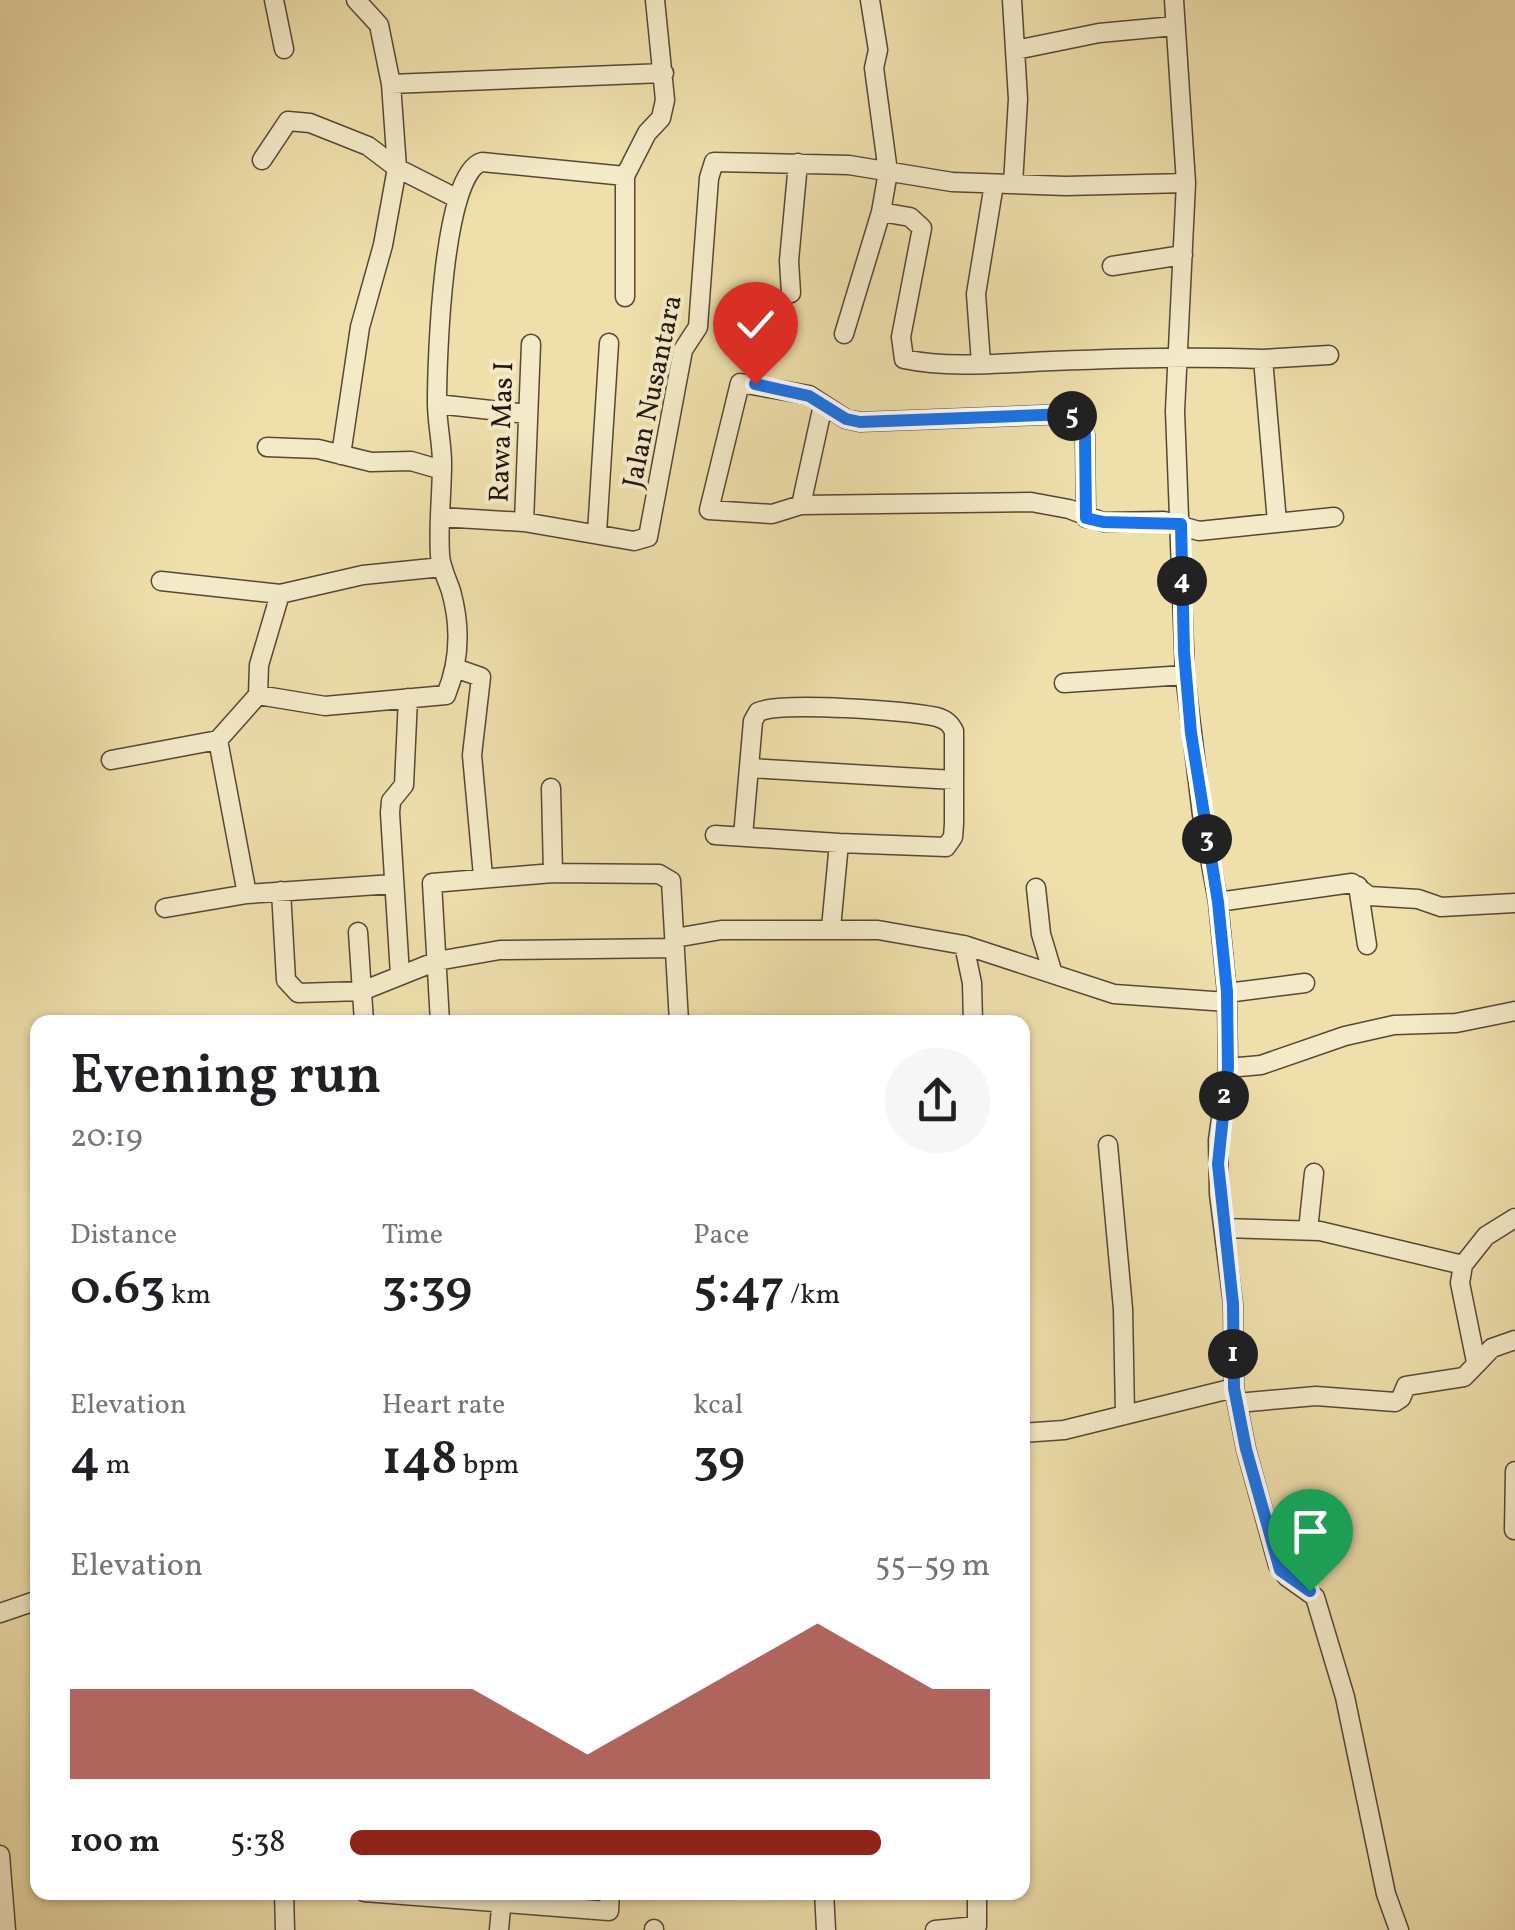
<!DOCTYPE html>
<html lang="en">
<head>
<meta charset="utf-8">
<style>
	body { margin:0; font-family:Vollkorn,serif; background:#f6f6f6; color:#202124; height:100vh; display:flex; flex-direction:column; font-size:38px; white-space:nowrap }
	* { box-sizing:border-box; margin:0 }
	p { font-size:32px; color:#757577 }
	.icon { flex:none; width:55px; height:55px; fill:none; stroke:currentColor; stroke-width:2; stroke-linecap:round; stroke-linejoin:round }
	.map { position:relative; flex:1; overflow:hidden }
	.side { position:absolute; left:30px; top:1015px; width:1000px; height:885px; display:flex; flex-direction:column; background:#fff; border-radius:20px; box-shadow:0 2px 8px #0004 }
	.side>* { flex:none }
	.pin { position:absolute; display:grid; place-items:center; width:85px; height:85px; color:#fff; margin:-102px -42px; border-radius:50% 50% 50% 0; rotate:-45deg; box-shadow:0 0 10px #0007 }
	.pin .icon { rotate:45deg }
	.km { position:absolute; width:50px; height:50px; margin:-25px; border-radius:50%; background:#222; color:#fff; font-size:28px; line-height:50px; text-align:center }
	.round { display:grid; place-items:center; flex:none; width:105px; height:105px; border-radius:52px; background:#f6f6f6 }
	.head { display:flex; align-items:center; justify-content:space-between; height:170px; padding:0 40px }
	h1 { font-size:55px; font-weight:600; line-height:75px }
	.figures { display:grid; grid-template-columns:repeat(3,1fr); gap:15px; height:170px; padding:10px 40px }
	.figures div { display:grid; align-content:center }
	.figures b { font-size:50px; font-weight:600 }
	.figures small { font-size:28px; font-weight:400 }
	.figures p { font-size:28px }
	.chart { height:280px; padding:20px 40px }
	.chart p { display:flex; justify-content:space-between }
	.chart svg { width:100%; height:180px; margin-top:10px; fill:#8f2418; opacity:.7 }
	ul { padding:0 40px; list-style:none; font-size:32px }
	li { display:grid; grid-template-columns:160px 120px 1fr; align-items:center; height:75px }
	li i { height:25px; border-radius:12px; background:#8f2418 }
	.map>svg:first-child { display:block }
	.lines { fill:none; stroke-linecap:round; stroke-linejoin:round }
	.minor-casing { stroke:#564835; stroke-width:21 }
	.minor { stroke:#f4eac8; stroke-width:18 }
	.route-casing { stroke:#fff; stroke-width:20 }
	.route { stroke:#1a73e8; stroke-width:12 }
	.labels { text-anchor:middle; stroke-width:8; stroke-linejoin:round; paint-order:stroke }
	.street-label { font-size:28px; fill:#24160e; stroke:#f4eac8 }
</style>
</head>
<body>
<div class="map">
<svg width="1515" height="1930" viewBox="0 0 1515 1930">
	<rect width="100%" height="100%" fill="#eedfab"/>
	<filter id="stains"><feTurbulence type="fractalNoise" baseFrequency=".002" numOctaves="4"/><feColorMatrix values="0 0 0 0 .2 0 0 0 0 .09 0 0 0 0 .02 0 0 0 .5 -.17"/></filter>
	<radialGradient id="worn" r=".72"><stop offset=".6" stop-color="#630" stop-opacity="0"/><stop offset="1" stop-color="#630" stop-opacity=".3"/></radialGradient>
	<g class="lines">
		<defs>
			<path id="minor" d="M274,0L284,49
				M1012,0L1018,99L1013,184
				M1174,0L1186,183L1175,411L1185,675L1202,815L1218,902L1227,993L1228,1068L1218,1140L1219,1194L1233,1304L1234,1388L1246,1449L1278,1565L1287,1577L1315,1597L1345,1697L1386,1894L1399,1930
				M1016,50L1099,33L1175,26
				M391,84L664,73
				M262,160L288,121L310,123L368,146L397,168L458,199
				M881,212L910,217L922,228L901,337L904,359C951,369 1003,363 1052,361C1122,358 1192,356 1263,359L1277,522
				M1112,266L1183,255
				M791,293L789,261L798,163
				M625,297V176L647,133L661,118L665,100L655,0
				M844,334L881,212L888,172L874,68L878,50L870,0
				M1263,359L1329,355
				M981,363L976,294L994,184
				M437,404L527,414
				M267,447L318,449L371,462L411,461L442,470
				M341,455L360,327L383,245L397,168L391,84L379,25L356,0
				M801,505L823,405
				M440,517L524,522L634,541L648,537L683,350L698,327L709,178L714,162L849,165L952,182L1066,186L1186,183
				M1086,518L1085,435L1081,423L1069,414L860,422L846,419L809,395L740,383L709,510L772,514L801,505L1031,502L1069,509L1103,522L1164,521L1199,531L1334,517
				M524,522L531,344
				M597,533L609,343
				M161,581L280,594L259,665L258,695L325,706L446,695C460,661 461,627 451,591C447,579 441,568 440,555C438,524 442,494 442,463C442,443 437,423 437,403C437,363 442,173 482,162L625,176
				M280,594L363,575L442,567
				M455,668L481,677L472,755L483,876
				M1064,683L1185,675
				M111,760L218,740
				M750,768L954,780
				M551,788L553,873
				M715,835L839,843L831,928
				M743,836L753,721L758,712C782,701 908,711 937,717C946,720 950,723 954,731V824L953,837L946,847L839,843
				M1358,886L1367,945
				M1036,888L1041,934L1053,974
				M281,891L286,980L298,993L362,991L437,961L500,950L675,948
				M247,894L218,740L258,695
				M1218,902L1352,883L1369,896L1418,899L1441,907L1515,903
				M165,908L247,894L393,884
				M358,932L364,1022
				M675,938L721,930H878L964,945L1114,994L1227,1002
				M964,945L972,983L973,1022
				M400,975L390,813L391,801L404,785L408,698
				M1227,993L1305,983
				M440,1022L432,883L553,873L659,874L671,881L679,1022
				M1228,1068L1261,1065L1345,1036L1394,1025L1456,1023L1515,1011
				M1108,1145L1123,1309L1125,1415
				M1224,1228L1320,1231L1463,1265L1460,1283L1476,1362
				M1308,1230L1314,1173
				M1463,1265L1486,1236L1515,1218
				M1237,1403L1316,1396L1395,1402L1401,1398L1406,1386L1464,1377L1492,1348L1515,1340
				M1022,1433L1064,1430L1234,1388
				M1514,1530L1515,1471
				M0,1613L38,1600
				M0,1855L6,1930
				M284,1892L285,1930
				M364,1892L609,1911L610,1892
				M824,1892L826,1930
				M499,1930L502,1896
				M654,1930V1929
				M935,1930L977,1926V1892"/>
		</defs>
		<!-- minor casing -->
		<use href="#minor" class="minor-casing"/>
		<!-- minor -->
		<use href="#minor" class="minor"/>
	</g>
	<g class="lines">
		<defs>
			<path id="route" d="M755,384L809,396L846,419L860,422L1069,414L1082,424L1085,435L1086,518L1103,522L1181,524L1184,652L1191,733L1218,902L1227,992L1228,1068L1218,1164L1233,1304L1234,1388L1246,1449L1280,1570L1310,1591"/>
		</defs>
		<!-- route casing -->
		<use href="#route" class="route-casing"/>
		<!-- route -->
		<use href="#route" class="route"/>
	</g>
	<g class="labels">
		<!-- street labels -->
		<g class="street-label">
			<text transform="translate(651 391) rotate(-78)" y="10">Jalan Nusantara</text>
			<text transform="translate(500 432) rotate(-88)" y="10">Rawa Mas I</text>
		</g>
	</g>
	<rect width="100%" height="100%" filter="url(#stains)"/>
	<rect width="100%" height="100%" fill="url(#worn)"/>
</svg>
<div class="pin" style="left:1310px;top:1591px;background:#1e9e55"><svg class="icon" aria-label="arrive" viewBox="0 0 24 24"><path d="M6 21V4h12l-3 4 3 4H6"/></svg></div>
<div class="pin" style="left:755px;top:384px;background:#d93025"><svg class="icon" aria-label="check" viewBox="0 0 24 24"><path d="M5 12l5 5 9-10"/></svg></div>
<b class="km" style="left:1233px;top:1354px">1</b>
<b class="km" style="left:1224px;top:1096px">2</b>
<b class="km" style="left:1207px;top:839px">3</b>
<b class="km" style="left:1182px;top:581px">4</b>
<b class="km" style="left:1072px;top:416px">5</b>
<section class="side">
<div class="head"><div><h1>Evening run</h1><p>20:19</p></div><a class="round"><svg class="icon" aria-label="share" viewBox="0 0 24 24"><path d="M12 15V3M7 8l5-5 5 5M5 13v7h14v-7"/></svg></a></div>
<div class="figures">
<div><p>Distance</p><b>0.63<small> km</small></b></div>
<div><p>Time</p><b>3:39</b></div>
<div><p>Pace</p><b>5:47<small> /km</small></b></div>
</div>
<div class="figures">
<div><p>Elevation</p><b>4<small> m</small></b></div>
<div><p>Heart rate</p><b>148<small> bpm</small></b></div>
<div><p>kcal</p><b>39</b></div>
</div>
<div class="chart"><p><span>Elevation</span>55–59 m</p>
<svg viewBox="0 0 160 44" preserveAspectRatio="none"><path d="M0 44V22L10 22L20 22L30 22L40 22L50 22L60 22L70 22L80 30L90 38L100 30L110 22L120 14L130 6L140 14L150 22L160 22V44z"/></svg>
</div>
<ul>
<li><b>100 m</b>5:38<i style="width:83%"></i></li>
</ul>
</section>
</div>
</body>
</html>
